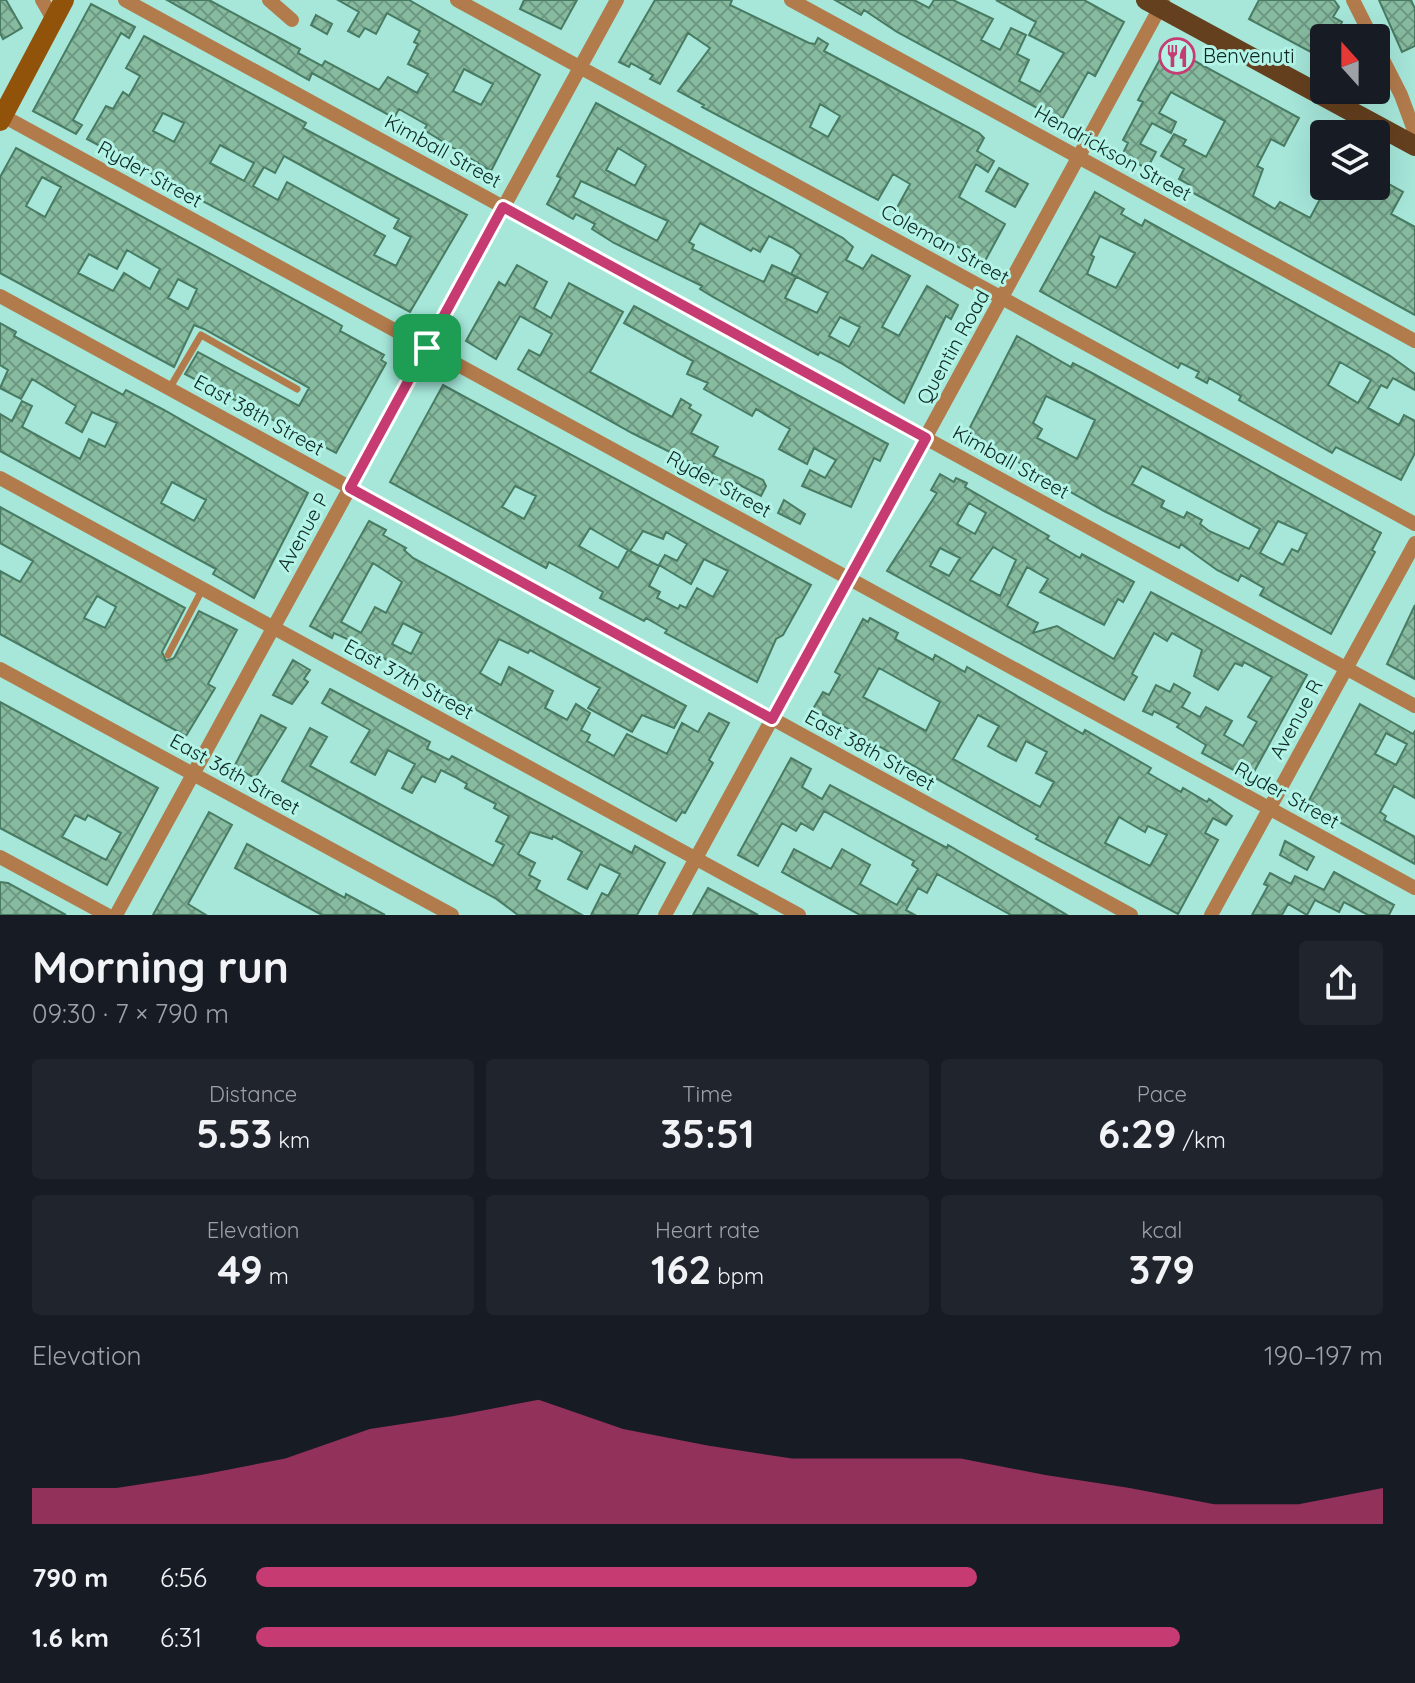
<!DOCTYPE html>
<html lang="en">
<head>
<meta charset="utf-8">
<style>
	body { margin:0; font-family:Quicksand,sans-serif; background:#20242c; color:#f1f3f6; height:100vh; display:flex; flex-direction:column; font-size:30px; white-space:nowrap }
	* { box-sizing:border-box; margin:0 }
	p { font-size:26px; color:#9ea1a6 }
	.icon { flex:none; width:44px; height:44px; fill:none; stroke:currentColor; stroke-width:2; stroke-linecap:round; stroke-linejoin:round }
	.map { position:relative; height:915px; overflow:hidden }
	.sheet { display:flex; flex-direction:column; background:#171b24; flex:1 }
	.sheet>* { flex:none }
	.needle { width:52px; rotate:339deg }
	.controls { position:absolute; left:1310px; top:24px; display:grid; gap:16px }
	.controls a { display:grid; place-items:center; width:80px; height:80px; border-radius:8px; background:#171b24; box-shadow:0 8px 32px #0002; font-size:40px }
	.pin { position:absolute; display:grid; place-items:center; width:68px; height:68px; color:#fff; margin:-34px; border-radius:16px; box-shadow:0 4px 12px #0006 }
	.round { display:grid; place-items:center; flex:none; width:84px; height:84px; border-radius:8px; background:#20242c }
	.headline { display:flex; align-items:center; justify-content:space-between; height:136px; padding:0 32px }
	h1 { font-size:44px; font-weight:800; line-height:60px }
	.metrics { display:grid; grid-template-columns:repeat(3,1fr); gap:12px; height:136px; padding:8px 32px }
	.metrics div { display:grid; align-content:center; border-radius:8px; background:#20242c; text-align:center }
	.metrics b { font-size:40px; font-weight:800 }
	.metrics small { font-size:22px; font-weight:400 }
	.metrics p { font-size:22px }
	.chart { height:224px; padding:16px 32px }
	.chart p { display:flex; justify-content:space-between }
	.chart svg { width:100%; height:144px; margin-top:8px; fill:#c63b71; opacity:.7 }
	ul { padding:0 32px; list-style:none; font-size:26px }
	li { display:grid; grid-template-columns:128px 96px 1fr; align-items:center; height:60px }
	li i { height:20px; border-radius:10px; background:#c63b71 }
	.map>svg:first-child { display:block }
	.building { fill:url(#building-cross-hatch); stroke:#497b62; stroke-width:2; fill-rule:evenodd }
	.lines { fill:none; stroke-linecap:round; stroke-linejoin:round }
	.lane { stroke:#b27b4c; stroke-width:7 }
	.street { stroke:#b27b4c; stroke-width:14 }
	.secondary { stroke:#91520a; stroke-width:20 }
	.primary { stroke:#65401e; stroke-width:20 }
	.route-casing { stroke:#fff; stroke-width:16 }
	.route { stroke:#c63b71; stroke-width:10 }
	.labels { text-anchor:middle; stroke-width:6; stroke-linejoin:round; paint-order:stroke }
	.poi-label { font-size:20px; fill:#0d2723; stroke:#b3f4e7; text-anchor:start }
	.street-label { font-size:20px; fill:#0d2723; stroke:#b3f4e7 }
</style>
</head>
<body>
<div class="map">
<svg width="1415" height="915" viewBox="0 0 1415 915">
	<defs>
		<pattern id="building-cross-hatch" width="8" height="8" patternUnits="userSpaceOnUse" patternTransform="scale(2)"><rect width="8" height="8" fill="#87bba0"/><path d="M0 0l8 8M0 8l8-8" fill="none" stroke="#6d9882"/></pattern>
	</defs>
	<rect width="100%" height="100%" fill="#a6e7da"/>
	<!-- building -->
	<path class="building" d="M0,0H6L22,28L3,39L0,33Z
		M167,0H209L300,49L298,53L322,66L325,61L379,90L388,77L417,93L428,74L408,64L418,44L414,42L420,31L387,13L376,34L365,28L359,37L348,31L359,12L338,0H409L540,75L491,171L424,130L427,125L399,109L394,118L312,73L309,80ZM464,69L493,84L481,105L453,91Z
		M524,0H577L561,29L520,9Z
		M655,0H732L730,5L809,43L815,44L818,38L828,44L824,51L979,133L984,138L977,151L994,161L988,172L976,164L959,197L1005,224L985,261L894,213L910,184L893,174L878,200L702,107L704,105L678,91L710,48L688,33L660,84L650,79L653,75L631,63L629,67L619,62ZM820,104L840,116L828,137L810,127Z
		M835,0H914L929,8L934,0H953L993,19L981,40L1000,50L1011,28L1026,35L1017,54L1029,60L1019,81L1040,92L1064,53L1029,35L1036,22L996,0H1084L1124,22L1095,76L1088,72L1061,121L897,32L864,10L861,15Z
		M1259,0H1334L1339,7L1333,17L1342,22L1333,38H1324V59L1249,19Z
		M1379,0H1411L1415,9V46L1402,52Z
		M91,4L135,27L129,38L121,33L79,109L73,120L82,125L76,134L33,111Z
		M316,15L332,24L327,34L311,25Z
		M144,36L306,123L303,128L467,215L410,312L87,139L106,106L113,109L123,92L129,96L140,76L126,68ZM163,113L184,123L174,142L153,131ZM220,145L254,163L244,181L210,163ZM284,156L399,219L394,228L411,237L396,266L374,255L385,236L353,218L287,182L278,200L253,186L264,167L275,173Z
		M1166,48H1171L1299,118L1284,146L1271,139L1257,166L1263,169L1253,196L1275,209L1280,202L1310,218L1327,186H1376V177L1403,192L1391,214L1415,227V315L1188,190L1190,185L1179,179L1184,169L1161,156L1174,134L1186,140L1183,145L1206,157L1225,121L1171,92L1159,113L1176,122L1171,133L1152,123L1140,144L1156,152L1147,169L1122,155L1128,143L1123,140L1143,102L1138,100Z
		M596,103L843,238L853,247L846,260L863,269L872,255L910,276L882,327L899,336L927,286L958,305L951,319L946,316L904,403L841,363L820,352L818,355L713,297L700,289L702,286L614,243L592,229L595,224L576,214L573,219L547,204L561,178L557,176ZM618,148L646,165L635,186L606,170ZM581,181L668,221L657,241L573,197ZM700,223L751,251L753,248L760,252L769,236L793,248L801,255L791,274L828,293L817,313L785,298L796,277L785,271L772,265L764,282L692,249L694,245L689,242ZM840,317L860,327L849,347L829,336Z
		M16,148L332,320L342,326L340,331L384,355L381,360L386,363L336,453L185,374L198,352L299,406L309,388L204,329L194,325L174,367L0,273V177ZM42,177L61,187L45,217L26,206ZM127,250L160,269L150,289L124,273L113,291L78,273L89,254L117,269ZM178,279L197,289L188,309L168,298Z
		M999,168L1028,184L1015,207L986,191Z
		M1095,192L1124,209L1121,214L1142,226L1145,220L1389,355L1415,374V390L1393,378L1387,388L1381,385L1368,408L1399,425L1404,415L1415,421V453L1401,480L1336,447L1332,453L1239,400L1241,396L1209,378L1207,383L1196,377L1199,372L1181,363L1178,368L1040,291ZM1100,236L1135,253L1116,288L1087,274L1094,257L1091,255ZM1340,362L1371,380L1358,403L1328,385Z
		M517,265L547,282L534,308L551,318L569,283L623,312L590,372L672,417L681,399L691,405L689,408L701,415L691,433L718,447L713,456L763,480L766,486L761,496L732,481L727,488L709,478L712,473L632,433L518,369L529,350L540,356L552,334L520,316L496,359L466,341L499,282L505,286Z
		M634,306L888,444L880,461L874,458L851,507L802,486L810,470L825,478L836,460L814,448L807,464L779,449L790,429L756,409L752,416L704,389L708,383L687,374L693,361L624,323Z
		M0,323L16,332L14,336L123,395L126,390L164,410L308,493L254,598L213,574L216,569L0,451V414L12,421L22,401L32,406L22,427L80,459L89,439L105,447L117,423L92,412L82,432L66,423L76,406L32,379L21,399L0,388L8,370L0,365ZM172,482L206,500L194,521L161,503Z
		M1017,336L1071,367L1073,363L1092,373L1381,533L1372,550L1375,552L1331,634L1260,595L1264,588L1241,575L1238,581L1217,570L1181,544L1179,548L1104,511L967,433ZM1046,396L1095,420L1077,459L1037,438L1042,429L1033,423ZM1142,466L1260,529L1249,549L1209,531L1200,524L1202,520L1187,512L1184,518L1161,507L1164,501L1132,484ZM1278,521L1307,534L1298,552L1292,549L1283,565L1260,553Z
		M443,385L811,585L783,635L776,639L757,682L665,633L667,630L646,618L644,621L600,598L603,592L571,574L549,562L546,568L390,482ZM515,486L536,496L524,519L502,507ZM590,528L628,550L618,568L579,546ZM643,531L663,539L666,532L687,544L677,561L665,555L659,565L691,584L704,559L728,571L713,597L697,588L686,608L680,605L678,609L657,598L660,592L649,586L659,566L630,551Z
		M940,474L954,482L956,478L967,483L965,487L1049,536L1047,539L1080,558L1082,554L1134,582L1123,602L1118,599L1104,625L1040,592L1048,579L1027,567L1007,606L1038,623L1033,633L1057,626L1114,659L1151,592L1307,675L1250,779L1202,753L1206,745L1177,727L1179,724L1154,711L1152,715L1143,711L1156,685L1170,692L1174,684L1190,693L1182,707L1200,717L1206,707L1232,721L1224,735L1243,746L1257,722L1248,717L1272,677L1244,662L1242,666L1235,663L1218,690L1194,676L1202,650L1172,633L1167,641L1154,633L1132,674L1137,677L1124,700L887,571L937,493L931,490ZM969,503L986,513L975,534L957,524ZM993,547L1016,560L1000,596L970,580ZM940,548L960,558L949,576L930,566Z
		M784,500L805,514L800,524L778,513Z
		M0,507L185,608L162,652L166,661L174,658L199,611L237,630L208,684L215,688L186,736L0,634V571L20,582L33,561L0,543ZM97,596L116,607L105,628L84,618Z
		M369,521L386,530L383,535L406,548L404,550L413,558L686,706L674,728L642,715L632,732L588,708L600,688L530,650L528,653L499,639L480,673L501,685L509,667L553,691L545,708L567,720L576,704L590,713L581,730L590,735L587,741L614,756L627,734L667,754L682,723L698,732L709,713L729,723L709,760L713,763L685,813L682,812L676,821L354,642L334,633L332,638L310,626ZM373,563L402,582L386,613L375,607L361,633L341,622ZM403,623L422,633L411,654L392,644Z
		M1415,605V679L1387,664Z
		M870,618L898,633L895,639L933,660L935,655L965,672L967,667L1083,734L1085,730L1151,768L1148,773L1160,780L1181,792L1183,788L1207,802L1209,799L1232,816L1226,825L1213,818L1205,833L1218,840L1178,914L1036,839L1038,836L1031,832L813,709L823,692L829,695L840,675L835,672L863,619L868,622ZM879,668L940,702L926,731L863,697ZM978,715L999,726L988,746L1002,754L1016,761L1026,741L1047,752L1036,773L1054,782L1040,807L953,759ZM1119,817L1145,832L1148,826L1167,835L1150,866L1105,843Z
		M293,660L310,670L304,679L308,682L292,704L273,695Z
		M330,689L430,742L427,749L449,760L452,756L632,853L635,846L665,863L637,915H591L602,893L608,896L620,874L600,864L587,889L568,879L582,852L553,836L552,839L530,832L518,854L535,863L529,875L540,881L536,889L582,915H518L495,898L282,781L310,728L327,737L310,766L493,866L504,845L496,841L509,816L494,808L496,804L465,788L467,784L455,777L441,770L435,782L422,776L412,793L402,788L415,764L388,750L375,775L351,762L370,730L322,703Z
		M0,702L158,788L107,885L0,828ZM75,815L85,820L88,815L121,833L106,860L62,837Z
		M1360,704L1413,734L1415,731V798L1394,786L1380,812L1386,816L1384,820L1415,837V864L1307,804ZM1386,733L1407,744L1396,765L1375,754Z
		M261,715L286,728L255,778L234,767Z
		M791,758L811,769L802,787L822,799L830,785L947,848L948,845L1067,915H1011L937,874L927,893L918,888L906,910L915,915H860L782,872L794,849L831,869L842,849L870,865L860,884L897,905L918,869L912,865L914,861L824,811L813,830L801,823L796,831L782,823L758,866L738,855Z
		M209,812L232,825L188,904L206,915H153Z
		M1285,841L1314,857L1307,870L1280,855Z
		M247,844L345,898L346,894L385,915H322L235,868Z
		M1334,872L1394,905L1389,915H1368L1344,902L1339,912L1315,900L1307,915L1288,904L1282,915H1252L1268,886L1264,884L1270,873L1291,884L1295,876L1324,890Z
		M0,882L8,883L66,915H0Z
		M708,888L758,915H693Z"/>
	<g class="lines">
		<!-- lane -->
		<path class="lane" d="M169,389L201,335L297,389
			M168,655L202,590"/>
		<!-- street -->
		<path class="street" d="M42,0L53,19
			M125,0L1415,706
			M269,0L292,20
			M457,0L1415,524
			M791,0L1415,341
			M1353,0L1372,38
			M1376,46L1401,95L1415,133
			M3,116L1415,888
			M0,296L1131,915
			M0,478L799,915
			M0,669L452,915
			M0,857L107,915
			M116,915L617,0
			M665,915L1163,2
			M1211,915L1415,543"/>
		<!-- secondary -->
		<path class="secondary" d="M0,121L64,0"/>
		<!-- primary -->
		<path class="primary" d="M1146,0L1415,146"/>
	</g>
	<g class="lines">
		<defs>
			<path id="route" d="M503,207L926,438L772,719L350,488Z"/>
		</defs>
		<!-- route casing -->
		<use href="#route" class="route-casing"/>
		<!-- route -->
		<use href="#route" class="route"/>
	</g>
	<!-- icons -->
	<defs>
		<symbol id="restaurant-ring" viewBox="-11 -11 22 22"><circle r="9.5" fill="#b3f4e7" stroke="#c63b71" stroke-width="1.5"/><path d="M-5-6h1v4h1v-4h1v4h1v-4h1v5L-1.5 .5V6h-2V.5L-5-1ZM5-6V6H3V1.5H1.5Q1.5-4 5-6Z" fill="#c63b71"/></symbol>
	</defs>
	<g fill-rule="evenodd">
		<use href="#restaurant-ring" x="1157" y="36" width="40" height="40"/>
	</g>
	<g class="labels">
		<!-- poi labels -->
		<g class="poi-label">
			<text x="1203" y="63">Benvenuti</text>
		</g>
		<!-- street labels -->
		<g class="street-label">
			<text transform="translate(443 151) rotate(29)" y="7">Kimball Street</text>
			<text transform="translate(1113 153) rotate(29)" y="7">Hendrickson Street</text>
			<text transform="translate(150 174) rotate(29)" y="7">Ryder Street</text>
			<text transform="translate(945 244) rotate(29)" y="7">Coleman Street</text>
			<text transform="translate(953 347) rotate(-61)" y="7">Quentin Road</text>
			<text transform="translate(259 415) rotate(29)" y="7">East 38th Street</text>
			<text transform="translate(1011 462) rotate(29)" y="7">Kimball Street</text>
			<text transform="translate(719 484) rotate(29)" y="7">Ryder Street</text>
			<text transform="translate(303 532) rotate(-61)" y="7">Avenue P</text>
			<text transform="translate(409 679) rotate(29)" y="7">East 37th Street</text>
			<text transform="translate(1296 719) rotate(-61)" y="7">Avenue R</text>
			<text transform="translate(870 750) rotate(29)" y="7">East 38th Street</text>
			<text transform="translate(235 774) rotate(29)" y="7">East 36th Street</text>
			<text transform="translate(1287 795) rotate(29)" y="7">Ryder Street</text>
		</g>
	</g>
</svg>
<div class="controls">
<a><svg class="needle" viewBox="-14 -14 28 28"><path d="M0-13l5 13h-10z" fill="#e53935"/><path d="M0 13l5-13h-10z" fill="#9ea1a6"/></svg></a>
<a><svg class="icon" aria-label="layers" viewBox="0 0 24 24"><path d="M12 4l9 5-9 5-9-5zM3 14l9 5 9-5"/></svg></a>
</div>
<div class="pin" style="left:427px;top:348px;background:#1e9e55"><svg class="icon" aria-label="arrive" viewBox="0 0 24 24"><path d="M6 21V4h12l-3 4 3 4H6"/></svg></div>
</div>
<section class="sheet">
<div class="headline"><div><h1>Morning run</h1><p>09:30 · 7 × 790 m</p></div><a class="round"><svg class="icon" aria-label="share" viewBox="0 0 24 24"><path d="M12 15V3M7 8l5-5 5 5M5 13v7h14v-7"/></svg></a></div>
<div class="metrics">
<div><p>Distance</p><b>5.53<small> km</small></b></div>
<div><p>Time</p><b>35:51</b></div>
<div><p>Pace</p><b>6:29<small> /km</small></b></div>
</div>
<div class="metrics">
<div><p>Elevation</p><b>49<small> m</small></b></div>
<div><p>Heart rate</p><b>162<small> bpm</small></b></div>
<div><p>kcal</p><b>379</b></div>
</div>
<div class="chart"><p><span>Elevation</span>190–197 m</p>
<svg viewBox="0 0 160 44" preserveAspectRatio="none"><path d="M0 44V33L10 33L20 29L30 24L40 15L50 11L60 6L70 15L80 20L90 24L100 24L110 24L120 29L130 33L140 38L150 38L160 33V44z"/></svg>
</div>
<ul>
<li><b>790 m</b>6:56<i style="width:64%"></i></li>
<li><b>1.6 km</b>6:31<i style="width:82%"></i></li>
</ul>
</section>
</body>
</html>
